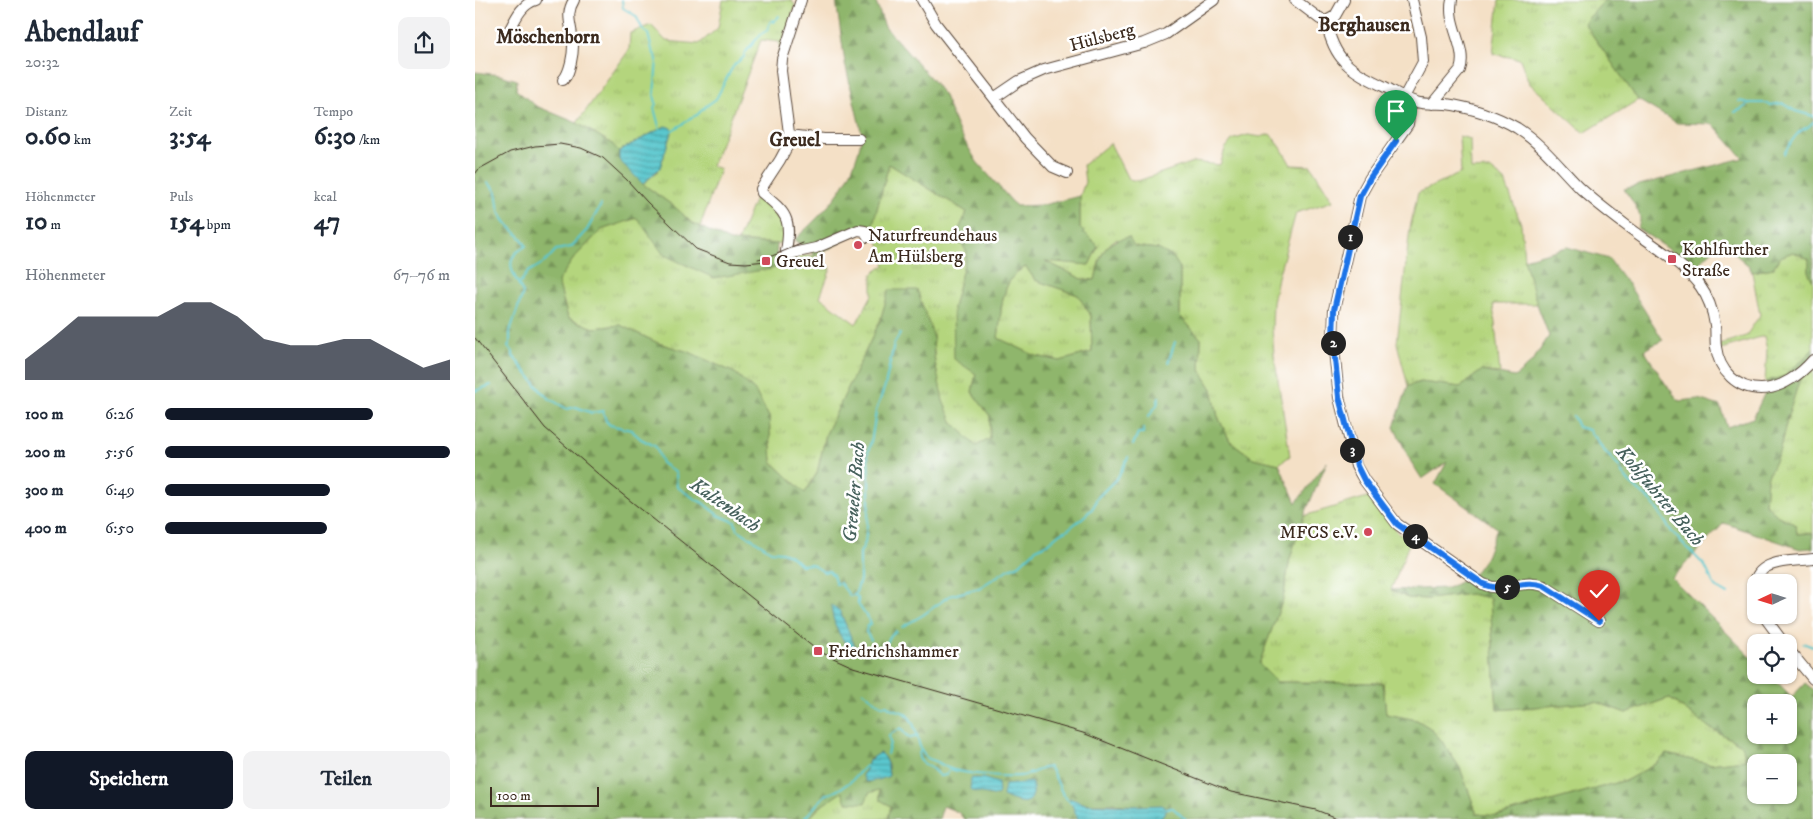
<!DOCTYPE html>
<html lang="de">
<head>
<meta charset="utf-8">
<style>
	body { margin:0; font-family:"IM FELL DW Pica",serif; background:#f2f2f3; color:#1f2937; height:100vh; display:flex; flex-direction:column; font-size:19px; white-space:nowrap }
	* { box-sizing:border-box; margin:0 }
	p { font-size:16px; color:#747a83 }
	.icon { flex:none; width:28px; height:28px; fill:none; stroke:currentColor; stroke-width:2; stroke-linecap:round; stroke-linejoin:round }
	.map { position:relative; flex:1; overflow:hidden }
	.panel { display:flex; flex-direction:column; background:#fff; width:475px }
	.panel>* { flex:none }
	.needle { width:32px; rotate:266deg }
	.controls { position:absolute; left:1272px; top:574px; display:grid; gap:10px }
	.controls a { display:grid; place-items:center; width:50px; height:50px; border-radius:10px; background:#fff; box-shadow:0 1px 4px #0004; font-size:25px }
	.scale { position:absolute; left:15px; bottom:12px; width:109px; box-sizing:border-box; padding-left:5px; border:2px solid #3b2a1e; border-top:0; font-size:14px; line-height:18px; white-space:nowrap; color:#3b2a1e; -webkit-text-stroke:4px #fff; paint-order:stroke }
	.pin { position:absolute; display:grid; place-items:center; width:42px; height:42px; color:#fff; margin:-51px -21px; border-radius:50% 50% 50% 0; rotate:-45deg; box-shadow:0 0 5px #0007 }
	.pin .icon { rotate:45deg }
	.km { position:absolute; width:25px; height:25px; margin:-12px; border-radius:50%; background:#222; color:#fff; font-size:14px; line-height:25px; text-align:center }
	.round { display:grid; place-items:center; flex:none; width:52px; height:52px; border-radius:10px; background:#f2f2f3 }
	.headline { display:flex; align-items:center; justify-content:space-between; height:85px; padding:0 25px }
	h1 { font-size:28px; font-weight:700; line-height:38px }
	.figures { display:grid; grid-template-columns:repeat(3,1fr); gap:8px; height:85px; padding:5px 25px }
	.figures div { display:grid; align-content:center }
	.figures b { font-size:25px; font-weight:700 }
	.figures small { font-size:14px; font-weight:400 }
	.figures p { font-size:14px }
	.chart { height:140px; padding:10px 25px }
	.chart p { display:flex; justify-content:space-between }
	.chart svg { width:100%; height:90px; margin-top:5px; fill:#111827; opacity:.7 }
	.button { display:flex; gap:10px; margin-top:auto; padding:10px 25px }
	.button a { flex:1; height:58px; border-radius:10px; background:#111827; color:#fff; font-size:20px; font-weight:700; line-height:58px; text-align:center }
	.button a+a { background:#f2f2f3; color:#1f2937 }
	ul { padding:0 25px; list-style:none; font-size:16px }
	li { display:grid; grid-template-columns:80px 60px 1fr; align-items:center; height:38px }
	li i { height:12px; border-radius:6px; background:#111827 }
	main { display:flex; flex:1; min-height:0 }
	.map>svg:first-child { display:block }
	.grass { fill:url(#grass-tufts); stroke:#78804e }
	.forest { fill:url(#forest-firs); stroke:#657045; fill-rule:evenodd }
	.water { fill:url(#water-rules); stroke:#4a7876 }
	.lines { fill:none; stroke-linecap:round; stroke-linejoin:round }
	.stream { stroke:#5ac7ce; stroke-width:2 }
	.minor-casing { stroke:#574537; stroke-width:12 }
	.minor { stroke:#fff; stroke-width:10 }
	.tram { stroke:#3b2a1e; stroke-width:1 }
	.route-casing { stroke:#fff; stroke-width:10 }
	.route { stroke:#1a73e8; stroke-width:6 }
	.poi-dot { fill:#d1495b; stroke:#fff; stroke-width:2 }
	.labels { text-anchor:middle; stroke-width:5; stroke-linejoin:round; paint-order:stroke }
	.street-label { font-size:18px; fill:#3b2a1e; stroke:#fff }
	.poi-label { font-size:18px; fill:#3b2a1e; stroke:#fff; text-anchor:start }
	.neighbourhood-label { font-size:19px; font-weight:bold; fill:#3b2a1e; stroke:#fff }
	.water-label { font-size:19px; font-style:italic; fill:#46615c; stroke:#fff }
	.quarter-label { font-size:20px; font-weight:bold; fill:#3b2a1e; stroke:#fff }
</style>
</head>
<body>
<main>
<section class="panel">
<div class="headline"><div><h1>Abendlauf</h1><p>20:32</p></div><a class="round"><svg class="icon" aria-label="share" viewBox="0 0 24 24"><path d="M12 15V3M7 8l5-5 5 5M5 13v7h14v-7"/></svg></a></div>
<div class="figures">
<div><p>Distanz</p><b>0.60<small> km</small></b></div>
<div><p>Zeit</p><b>3:54</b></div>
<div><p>Tempo</p><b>6:30<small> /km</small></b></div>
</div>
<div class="figures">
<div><p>Höhenmeter</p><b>10<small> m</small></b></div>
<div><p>Puls</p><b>154<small> bpm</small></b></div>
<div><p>kcal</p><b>47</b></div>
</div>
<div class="chart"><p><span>Höhenmeter</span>67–76 m</p>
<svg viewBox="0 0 160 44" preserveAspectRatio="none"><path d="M0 44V34L10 24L20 13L30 13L40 13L50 13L60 6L70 6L80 13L90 24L100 27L110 27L120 24L130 24L140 31L150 38L160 34V44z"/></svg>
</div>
<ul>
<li><b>100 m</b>6:26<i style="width:73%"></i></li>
<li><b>200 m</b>5:56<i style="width:100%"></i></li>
<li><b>300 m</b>6:49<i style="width:58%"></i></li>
<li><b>400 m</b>6:50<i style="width:57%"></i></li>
</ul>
<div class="button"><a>Speichern</a><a>Teilen</a></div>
</section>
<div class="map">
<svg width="1338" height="819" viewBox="0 0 1338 819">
	<defs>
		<pattern id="grass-tufts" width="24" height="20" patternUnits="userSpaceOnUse" patternTransform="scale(1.25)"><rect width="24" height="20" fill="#b4d57d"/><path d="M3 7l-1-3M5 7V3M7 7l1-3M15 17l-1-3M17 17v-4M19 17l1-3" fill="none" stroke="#9cb76c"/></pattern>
		<pattern id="forest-firs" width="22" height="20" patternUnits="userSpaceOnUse" patternTransform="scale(1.25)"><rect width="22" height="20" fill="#8fb66c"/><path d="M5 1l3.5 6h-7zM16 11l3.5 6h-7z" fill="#769458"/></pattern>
		<pattern id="water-rules" width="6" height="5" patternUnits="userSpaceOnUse" patternTransform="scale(1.25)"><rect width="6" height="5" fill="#5ac7ce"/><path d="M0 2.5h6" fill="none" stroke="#4ca2a7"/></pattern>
	</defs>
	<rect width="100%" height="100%" fill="#fff"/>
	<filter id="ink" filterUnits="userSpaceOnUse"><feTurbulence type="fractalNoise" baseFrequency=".02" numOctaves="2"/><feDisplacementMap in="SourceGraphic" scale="10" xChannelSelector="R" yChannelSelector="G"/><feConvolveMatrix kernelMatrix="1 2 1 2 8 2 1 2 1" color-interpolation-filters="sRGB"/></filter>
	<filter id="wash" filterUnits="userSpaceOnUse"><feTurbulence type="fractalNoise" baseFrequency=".0096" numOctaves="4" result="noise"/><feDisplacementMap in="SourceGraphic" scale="20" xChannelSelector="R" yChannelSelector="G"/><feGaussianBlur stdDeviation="1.12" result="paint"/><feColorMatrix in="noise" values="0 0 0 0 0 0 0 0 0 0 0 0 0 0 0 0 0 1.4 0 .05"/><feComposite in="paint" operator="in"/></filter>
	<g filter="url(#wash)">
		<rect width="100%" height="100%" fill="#f4e0c6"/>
		<!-- grass -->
		<path class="grass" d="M248,0H316L320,5L304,58L305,42L286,40L237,166L245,169L225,227L217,223L201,208L168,184L182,172L190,126L144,151L136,143L102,123L154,50L155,33L176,25L191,41L224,44L243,28Z
			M1024,0H1130L1109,23L1163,100L1109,133L1054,83L1045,59L1018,54Z
			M795,134L805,146L816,165L836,166L858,201L821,213L803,277L798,303L797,328L799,355L815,456L804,464L778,458L755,441L743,417L737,389L725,370L726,339L705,316V268L683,249L659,246L641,239C625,250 624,262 620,280L607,279L568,260L614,265L623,247L605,228V196L610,182L608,165L635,143L653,179L663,181L718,162L745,165L750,149L757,140L773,135L786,137Z
			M984,136L995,139L996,170L1015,169L1030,181L1046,224L1049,259L1062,304H1018L1025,373L1006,371L985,387L946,382L933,386L922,343L935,228L943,193L986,173Z
			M414,164L492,212L481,236L492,252L478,308L501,374L497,392L515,416V439L501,447C494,439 485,432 479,424C463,403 459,361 458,335L414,290L405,321L351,434L342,473L330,493L297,462L294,417L280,391L260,373L214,352L183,343L145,325L119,328L93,318L83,281L99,258L126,230L162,218L301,268L311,259L334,255L341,256L356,268L345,297L381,324L397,295V274L410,265L398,224Z
			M283,191L307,214L310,241L302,244L263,241Z
			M1318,252L1334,259V274L1338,281V348L1333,355L1310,376L1290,382L1292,350L1289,336L1246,349L1245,344L1271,336L1285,315L1277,272L1298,268L1305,257Z
			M551,267L560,280L603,295L616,316L617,352L585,361L561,356L523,338C527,312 524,278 551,267Z
			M1338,369V533L1322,534L1320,524L1303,516L1290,504L1292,478L1304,453L1313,416L1325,378Z
			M899,495L923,533L937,536L916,590L933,598L953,599L995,594L1015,598L1022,710L1121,702L1151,713L1194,698L1235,728L1267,745L1271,760L1235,764L1191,754L1182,763L1152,780L1022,816L1002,814L985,768L966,740L955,728L942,720L911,714L908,683L802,682L784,664L808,599L815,558L829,516Z
			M404,790L416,806L413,819H334C341,811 357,794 368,792C380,789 390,794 404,790Z"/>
		<!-- forest -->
		<path class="forest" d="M361,0H400L410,27L459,82L469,96L483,130L502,162L541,206L568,205L605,196V228L623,246L614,265L570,261L607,279L620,280C626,255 627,242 654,237L659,246L683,249L698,257L705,268V316L726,339L725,370L737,389L743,417L755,441L778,458L804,464L821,503L852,462L829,516L815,558L808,599L784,664L802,682L908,683L911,714L942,720L955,728L966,740L985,768L1002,814L1022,816L1152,780L1182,763L1191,754L1235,764L1271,760L1267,745L1235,728L1194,698L1151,713L1121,702L1022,710L1015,598L995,594L953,599L933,598L916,590L973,588L998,575L1011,557L1022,528L960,484L972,462L947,479L936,462L919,427L933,386L946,382L985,387L1006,371L1040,377L1057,362L1074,336L1062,304L1049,259L1092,247L1134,259L1155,287L1188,340L1169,350L1190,383L1204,401L1223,399L1245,406L1252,427L1278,418L1294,384L1290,382L1310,376L1333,355L1338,348V369L1325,378L1313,416L1304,453L1292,478L1290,504L1303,516L1320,524L1322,534L1338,533V548L1325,549L1249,523L1197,578L1281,662V675H1295L1317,697L1330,683L1338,690V819H685L692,809L639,804H611L595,799L603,819H489L483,812L468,806L464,819H413L416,806L405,800L404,790L394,793L390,803L371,802L367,792L343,808L334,819H0V72L25,75L42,80L41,90L61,106L102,123L136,143L144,151V160L168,184L201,208L217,223L255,241L302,244L301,268L239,278L189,255L162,218L126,230L99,258L83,281L93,318L119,328L145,325L183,343L214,352L260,373L280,391L294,417L297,462L330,493L342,473L351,434L405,321L414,290H442L458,335L459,357L468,401L478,423L501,446L515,439V416L497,392L501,374L479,359L478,308L492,252L481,236L492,212L414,164L398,224L341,256L319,240C353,209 379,183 387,135L370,63ZM551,267L560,280L603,295L616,316L617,352L585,361L561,356L523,338C527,313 524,278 551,267ZM365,611L380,648V649L371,645L361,627ZM1281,702H1314V735H1281ZM409,757L413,765L414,775H387L391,770L395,758ZM1281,762H1314V795H1281Z
			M1130,0H1338V281L1334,274V259L1318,252L1305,257L1298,268L1277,272L1274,266L1246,242L1218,269L1195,250L1162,228C1172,217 1155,199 1149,189L1268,158L1238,124L1202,123L1163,100L1109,23Z"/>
		<!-- water -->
		<path class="water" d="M190,126L195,127L197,130L185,168L168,184L144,160V151Z
			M356,605L365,611L381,649C365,645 357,620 356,605Z
			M405,753C412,759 413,767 414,776L404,780L391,782L387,775L391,770L394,760Z
			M496,778H508L523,783L524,792L522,796L497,791L495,789Z
			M556,782C558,786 559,789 558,794C555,809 539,800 529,797L528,795L530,785Z
			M594,798L611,804L657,806L687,805L692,809L685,819H603Z"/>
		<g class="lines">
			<!-- stream -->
			<path class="stream" d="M147,0L148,8L161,16L168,30L173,34L177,50L182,59L179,95L181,103L179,108L185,130
				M1264,101L1274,103
				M1260,112L1267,109L1275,103H1292L1295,105L1308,103L1320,111L1338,116
				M196,131L211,122L215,118L222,115L231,106L241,99L256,70L260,64L269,57V54L286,34L293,30L295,22L298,20L299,22L304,16
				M1309,154C1315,144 1321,131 1333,127L1338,122
				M13,183C27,194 19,202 26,215C32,229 47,234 51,246C48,248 44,250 41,253C29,265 43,281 48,293L35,331V342L33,347L38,352V356L67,392L75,399L92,409L101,407L117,413L128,411L131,421L135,425L156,430L166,439L176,444L181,447L187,463L201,473L202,487L220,499L228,503L243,515L260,522L262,529L296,551L307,552L315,555L326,565L336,564L349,572L354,571L358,575L361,584L365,583L375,596L380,595L383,598V604L396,623L392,627L391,632L396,640
				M44,284L53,272L70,262L81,250L96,247L112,230L126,205
				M693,363L700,342
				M0,391L16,385
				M1098,416L1103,427L1114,430L1117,435L1121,438L1126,447L1145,468L1146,472L1155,483L1177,502L1197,532L1230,566L1240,587L1253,594
				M673,417L682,405L684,397
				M658,445L663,433H668L669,428
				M380,595L385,580V553L390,543L394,505V479L393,453L397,437L401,411L410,386L419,344L425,334
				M427,627L448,615L474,596L504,588L532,570L544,565L561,549L572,544L585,533L592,530L605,520L617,509L620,504L621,499L643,477L653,457
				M1328,643L1338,647
				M411,645L416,635L421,631
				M388,692L407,706L412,705C417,712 426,709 432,715C443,725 441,746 450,756C453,760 456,759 460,761C465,763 469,766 473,768C486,774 531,777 545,776C556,775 564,768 574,767C584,779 583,795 598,804
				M446,750C439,759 449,764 456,768C459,770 462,774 465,776L471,775L475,770
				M412,754L415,743L414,735L426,728L429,733L435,738L443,736
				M691,808H698L710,819
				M329,819L351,794C358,794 368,787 375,782C382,777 384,770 392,766"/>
		</g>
	</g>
	<g filter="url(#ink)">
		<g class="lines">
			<defs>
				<path id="minor" d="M326,0L307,59L306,71L315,141L305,160L286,189L287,193C311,213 317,218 311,251L313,254L341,248L383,230L390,231L393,237
					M447,0L461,24L519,98L544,81L569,70L669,43L691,34L739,0
					M820,0L845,19L851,21
					M851,21C859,61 875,70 910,87C920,92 930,99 941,102C951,105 961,103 971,104C994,107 1022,116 1042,128C1067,144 1085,168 1105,188C1120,202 1136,214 1152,226C1177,245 1206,261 1225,286C1233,297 1238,311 1240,325C1241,332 1240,340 1241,347C1244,371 1262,389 1286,389C1306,389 1326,374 1338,360
					M851,21L860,16L869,0
					M33,33C40,20 46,4 61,0
					M88,80C93,75 94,70 96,62C98,53 99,44 97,35C95,21 91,13 99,0
					M929,97L948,62L946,37L937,0
					M519,98L550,138L578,167L592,173
					M936,101L933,124L895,178L885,196L859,310L858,340L864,397L881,466L889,480L922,524L1008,584C1030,594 1047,578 1069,586L1124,621
					M957,104L985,70C993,48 971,25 977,0
					M314,135L349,139H384
					M1281,601C1271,559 1308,562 1338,559
					M1288,615L1308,642
					M1314,650L1338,679"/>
			</defs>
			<!-- minor casing -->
			<use href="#minor" class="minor-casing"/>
			<!-- minor -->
			<use href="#minor" class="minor"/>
			<!-- tram -->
			<path class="tram" d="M0,174L4,169L35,152L60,146L85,144L106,148L128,158L152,180L172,202L221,249L255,262L271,263L291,261
				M283,259L297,256L328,243
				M0,338L70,428L137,486L343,651L378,667L608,733L756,792L841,810L864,819"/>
		</g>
	</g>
	<g class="lines" filter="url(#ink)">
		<defs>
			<path id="route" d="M921,141L895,178L885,196L859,310L858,340L864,397L882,466L889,480L922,524L1008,584C1030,594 1047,578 1069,586L1124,621"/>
		</defs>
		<!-- route casing -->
		<use href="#route" class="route-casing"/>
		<!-- route -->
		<use href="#route" class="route"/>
	</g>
	<!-- markers -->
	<g class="poi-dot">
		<circle cx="383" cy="245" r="5"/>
		<rect x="1192" y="254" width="10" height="10" rx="2.5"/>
		<rect x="286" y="256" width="10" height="10" rx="2.5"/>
		<circle cx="893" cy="532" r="5"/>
		<rect x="338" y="646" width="10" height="10" rx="2.5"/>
	</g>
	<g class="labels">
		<!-- street labels -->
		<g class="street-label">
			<text transform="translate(627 37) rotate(-15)" y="6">Hülsberg</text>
		</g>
		<!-- poi labels -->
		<g class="poi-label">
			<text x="393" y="241">Naturfreundehaus<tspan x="393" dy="21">Am Hülsberg</tspan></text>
			<text x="1207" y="255">Kohlfurther<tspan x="1207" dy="21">Straße</tspan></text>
			<text x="301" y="267">Greuel</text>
			<text x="883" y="538" text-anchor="end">MFCS e.V.</text>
			<text x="353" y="657">Friedrichshammer</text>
		</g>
		<!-- neighbourhood labels -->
		<g class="neighbourhood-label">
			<text x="73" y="43">Möschenborn</text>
			<text x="320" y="146">Greuel</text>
		</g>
		<!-- water labels -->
		<g class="water-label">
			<text transform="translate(378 492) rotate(-85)" y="7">Greueler Bach</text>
			<text transform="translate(1186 495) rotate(50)" y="7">Kohlfuhrter Bach</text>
			<text transform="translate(251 504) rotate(35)" y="7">Kaltenbach</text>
		</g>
		<!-- quarter labels -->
		<g class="quarter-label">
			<text x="889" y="31">Berghausen</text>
		</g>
	</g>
</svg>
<div class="controls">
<a><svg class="needle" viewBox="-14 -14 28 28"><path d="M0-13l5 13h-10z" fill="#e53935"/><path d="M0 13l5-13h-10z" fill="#747a83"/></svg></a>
<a><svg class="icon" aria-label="locate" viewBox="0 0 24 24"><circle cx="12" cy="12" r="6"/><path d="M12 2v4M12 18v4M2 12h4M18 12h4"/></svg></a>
<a>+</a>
<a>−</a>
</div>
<div class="scale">100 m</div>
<div class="pin" style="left:921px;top:141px;background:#1e9e55"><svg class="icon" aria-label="arrive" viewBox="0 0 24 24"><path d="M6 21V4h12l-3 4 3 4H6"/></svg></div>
<div class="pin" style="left:1124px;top:621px;background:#d93025"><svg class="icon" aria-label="check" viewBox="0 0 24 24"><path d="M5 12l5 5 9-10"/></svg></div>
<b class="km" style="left:875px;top:237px">1</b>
<b class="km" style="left:858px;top:343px">2</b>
<b class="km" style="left:877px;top:450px">3</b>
<b class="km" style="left:940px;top:536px">4</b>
<b class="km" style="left:1032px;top:587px">5</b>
</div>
</main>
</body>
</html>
